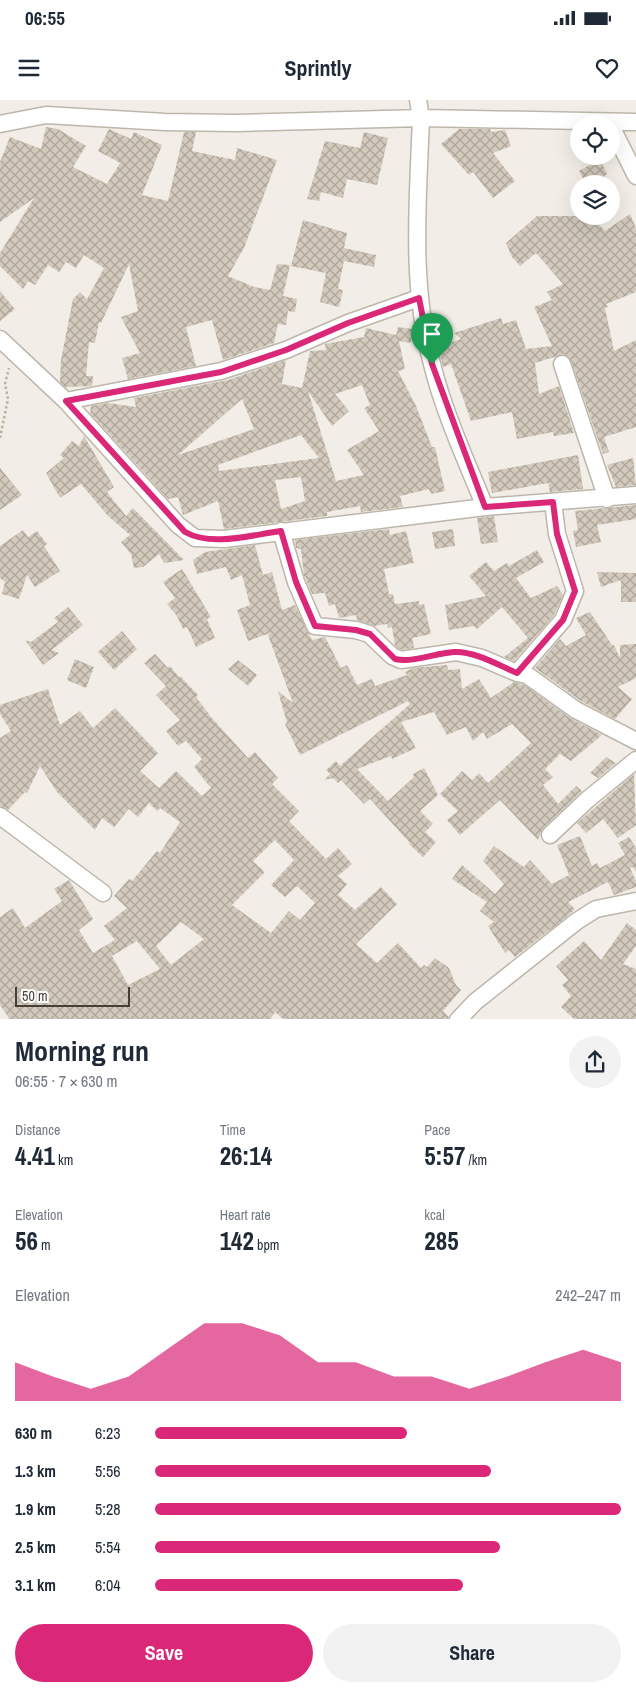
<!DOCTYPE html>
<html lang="en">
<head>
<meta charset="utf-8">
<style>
	body { margin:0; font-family:"Archivo Narrow",sans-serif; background:#f2f2f3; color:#1f2937; height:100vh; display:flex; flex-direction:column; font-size:19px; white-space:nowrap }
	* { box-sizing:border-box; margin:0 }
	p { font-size:16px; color:#747a83 }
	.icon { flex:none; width:28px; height:28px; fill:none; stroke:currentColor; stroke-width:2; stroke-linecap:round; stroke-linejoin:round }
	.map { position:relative; height:919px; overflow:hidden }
	.side { display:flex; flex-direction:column; background:#fff; flex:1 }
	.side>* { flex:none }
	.buttons { position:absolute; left:570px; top:15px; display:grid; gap:10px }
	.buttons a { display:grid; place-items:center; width:50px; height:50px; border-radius:50%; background:#fff; box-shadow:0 5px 20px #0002; font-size:25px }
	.scale { position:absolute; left:15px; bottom:12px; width:115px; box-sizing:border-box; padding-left:5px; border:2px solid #453f37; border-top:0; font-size:14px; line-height:18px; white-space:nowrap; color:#453f37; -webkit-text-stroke:4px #fff; paint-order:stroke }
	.pin { position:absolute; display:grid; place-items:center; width:42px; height:42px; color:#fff; margin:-51px -21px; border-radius:50% 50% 50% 0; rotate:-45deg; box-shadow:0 0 5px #0007 }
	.pin .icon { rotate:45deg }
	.round { display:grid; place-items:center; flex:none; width:52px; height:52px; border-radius:26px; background:#f2f2f3 }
	.overview { display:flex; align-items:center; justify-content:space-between; height:85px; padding:0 15px }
	h1 { font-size:28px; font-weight:700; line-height:38px }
	.stats { display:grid; grid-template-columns:repeat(3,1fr); gap:8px; height:85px; padding:5px 15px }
	.stats div { display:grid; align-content:center }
	.stats b { font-size:25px; font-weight:700 }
	.stats small { font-size:14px; font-weight:400 }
	.stats p { font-size:14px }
	.chart { height:140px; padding:10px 15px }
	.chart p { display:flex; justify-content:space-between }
	.chart svg { width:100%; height:90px; margin-top:5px; fill:#db2777; opacity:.7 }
	.action { display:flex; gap:10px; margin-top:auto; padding:10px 15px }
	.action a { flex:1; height:58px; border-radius:30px; background:#db2777; color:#fff; font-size:20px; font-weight:700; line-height:58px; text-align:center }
	.action a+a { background:#f2f2f3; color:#1f2937 }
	ul { padding:0 15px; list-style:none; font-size:16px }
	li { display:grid; grid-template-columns:80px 60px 1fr; align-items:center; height:38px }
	li i { height:12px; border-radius:6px; background:#db2777 }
	.status { display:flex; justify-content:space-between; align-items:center; height:35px; padding:0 25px; background:#fff; direction:ltr }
	.status svg { height:14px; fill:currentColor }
	header { display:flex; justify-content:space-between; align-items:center; height:65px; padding:0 15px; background:#fff; font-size:22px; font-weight:700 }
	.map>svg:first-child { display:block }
	.building { fill:url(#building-cross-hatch); fill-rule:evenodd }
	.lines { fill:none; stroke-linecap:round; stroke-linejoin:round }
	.minor-casing { stroke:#bdb6aa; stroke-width:19 }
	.path { stroke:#bdb19d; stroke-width:2.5; stroke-dasharray:2.5 2.5; stroke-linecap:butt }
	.minor { stroke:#fff; stroke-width:16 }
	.route-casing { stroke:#fff; stroke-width:10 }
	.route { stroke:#db2777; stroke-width:6 }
</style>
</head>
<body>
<div class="status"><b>06:55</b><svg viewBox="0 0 49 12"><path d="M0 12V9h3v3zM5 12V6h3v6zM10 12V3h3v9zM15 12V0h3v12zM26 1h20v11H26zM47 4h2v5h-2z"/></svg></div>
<header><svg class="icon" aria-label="menu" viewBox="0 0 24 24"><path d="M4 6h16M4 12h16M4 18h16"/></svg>Sprintly<svg class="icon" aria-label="heart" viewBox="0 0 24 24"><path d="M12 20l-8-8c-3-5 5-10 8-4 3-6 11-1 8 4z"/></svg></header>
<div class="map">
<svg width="636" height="920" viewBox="0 0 636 920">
	<defs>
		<pattern id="building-cross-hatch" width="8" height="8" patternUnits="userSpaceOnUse" patternTransform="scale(1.25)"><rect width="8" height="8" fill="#d3cabd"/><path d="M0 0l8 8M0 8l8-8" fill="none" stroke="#ada59a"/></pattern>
	</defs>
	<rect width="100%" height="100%" fill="#f2eee7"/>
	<!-- building -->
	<path class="building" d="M46,27L58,29L86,46L73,67L107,84L120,63L98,51L109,29L131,39L134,32L162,45L142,95L168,101L184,32H196L192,51L235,60L237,48L277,60L244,148L228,176L254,187L270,190L277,164L290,165L283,196L297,199L295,212L288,211L286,225L278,224L274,243L223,260L212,220L186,227L196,266L128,279L122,258L140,253L121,217L138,211L129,164L101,223L99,222L95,243L89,242L86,276H93L92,286L65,287L60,282L61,260L73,199L80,192L87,199L104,168L84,155L76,168L66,162L59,172L48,165L35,185L28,181L23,189L0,166V153L34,98L0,122V62L10,37L41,49Z
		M459,29H490L491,32L505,30L511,46L493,53L515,81L493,98L473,72L469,75L441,44Z
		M364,32L388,38L377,85L347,79L343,98L321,92L319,101L307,99L325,41L360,48Z
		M597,61H601L607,74L604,76L608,84H586L579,71Z
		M630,114L636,128V192L606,204L608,207L605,208L614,251L636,240V327L604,337L609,352L603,354L571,261L564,254L535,263L539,294L559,286L574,333L554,336L553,332L517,339L512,312L471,321L451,264L443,267L438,246L461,239L454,233L501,218L503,224L516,220L526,249L552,246L534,207L552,200L547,192L563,184L536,153L520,166L512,157L506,143L537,116H591L605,131Z
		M303,120L347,133L344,148L376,155L374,167L344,161L338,189L343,190L339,207L320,202L326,173L291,166Z
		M0,191L15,209L0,221Z
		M398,227L412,229L411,243L399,241L405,269L398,271L416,306L432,347H435L445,391L431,394L429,389L400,396L403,407L361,412L360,406L327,412V416L224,429L218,401L183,415L178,397L168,399L90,313L91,306L108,303L136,307L134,298L228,280L286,260L282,284L302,288L310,251L326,250L325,244L364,237L366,228L396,235ZM362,285L370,305L364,308L379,331L347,350L364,375L336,381L308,291L332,326L349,311L335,294ZM242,299L254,329L178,355ZM301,335L319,358L219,371L218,365ZM301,377L305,401L281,409L275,380Z
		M84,336L114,387L107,392L126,416L133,408L184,460L164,463L159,454L143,467L134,468L131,454L121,442L130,435L108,416L81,384L60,398L46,373L64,358L60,355L72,341L79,346Z
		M578,355L583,389L550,392L548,383L492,393L488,372Z
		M633,358L636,385L616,387L607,365Z
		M0,368L22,395L0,410Z
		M636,405V419L597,425L601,442L576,447L573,431L578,430L575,411Z
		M494,416L498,442L481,444L477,418Z
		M389,429L390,435L406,431L414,463L384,469L389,494H393L395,504L419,501V505L424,504L431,534L412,538L414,548L402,550L398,548L395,545L392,527L388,528L387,524L374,526L357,520L356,515L339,518L335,504L329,506L325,493L312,494L304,475L301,449L296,448L295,440Z
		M453,429L455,446L435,449L432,432Z
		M23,430L28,437L37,431L47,444L44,446L60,471L35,487L27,475L19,499L2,494L5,482L0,478V446Z
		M255,445L263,475L272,472L282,510L295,505L312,540L325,537L341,568L347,565L357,585L372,579L375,586L407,575L405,572L413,568L447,565L448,570L460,569L462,589L479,579L491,598L514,582L523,584L570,618L602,635L571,661L560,654L545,669L553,677L543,685L558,704L576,686L582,691L543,728L538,740L500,700L460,735L447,720L458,711L440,694L462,671L472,680L479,673L488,683L531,643L512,624L487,639L483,632L473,641L466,627L447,635L434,612L401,622L416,648L392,659L391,656L357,669L388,701L414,677L413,674L424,668L438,695L420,711L433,724L425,732L436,742L423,757L409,744L410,743L370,699L364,704L341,680L338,683L333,678L324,680L330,674L326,670L336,661L340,666L410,604L408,601L300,655L285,624L287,623L278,591L293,603L268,535L270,533L248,541L237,510L250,505L242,475L231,480L226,467L197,474L193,460L205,452Z
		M537,450L544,462L516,478L531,498L557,486L563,495L554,515L514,561L504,557L528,538L502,507L477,529L474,526L449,530L445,505L486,496L469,476L486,462L494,471L507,463L509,466Z
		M182,469L211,517L207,519L215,538L196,547L187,527L183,529L177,516L167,504L175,498L163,482Z
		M597,472L636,473V502H621V480L601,487Z
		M68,507L83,525L52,550L59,553L43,565L25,540L31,542L58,522L54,518Z
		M590,512L612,545H614L620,558V545L636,544V578L618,587L632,599L615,619L581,601L535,568L560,539L566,546L586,535L576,518Z
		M122,531L137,549L114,570L98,552Z
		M155,554L168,568L170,566L179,577L180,576L198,595L196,597L211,617L248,658L255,652L278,678L272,684L299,711L289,721L326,759L338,748L352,764L338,776L347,784L338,795L355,810L381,787L397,804L356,844L377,863L398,843L421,868L424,865L427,867L435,858L449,868L456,885L461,890L443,911L449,917L448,920H284L275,912L270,920H10L0,905V817L13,808L25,828L62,801L54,789L69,780L93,819L79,830L93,853L115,840L104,826L127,808L114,796L129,779L132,781L157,751L160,753L180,722L160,708L157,711L149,703L138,717L129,709L114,727L102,718L95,730L57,692L40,666L27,693L25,692L8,710L0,706V638L11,631L0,614V605L48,589L60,625L80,611L93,628L115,608L158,653L140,671L159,688L176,671L202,696L211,688L194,667L202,659L186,641L178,646L166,631L180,620L156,595L166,586L144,563ZM275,740L294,760L271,785L285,797L297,786L315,803L300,820L289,811L271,833L232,805L265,772L253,761ZM181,822L204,839L171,865L156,846ZM137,841L160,869L128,885L112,856Z
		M75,559L94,567L86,588L67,580Z
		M238,560L257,575L248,586L228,569Z
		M606,657L616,663L598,678L590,673Z
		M634,674L636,725L618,738L603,719L586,733L577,723Z
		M580,736L592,766L597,763L600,768L625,755L618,743L629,737L636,748V772L633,767L630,768L636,781V787L614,795L608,782L568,802L575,809L564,819L515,857L509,850L505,853L488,826L494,822L480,811L487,802L452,779L462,765L495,794L504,784L483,761L494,746L524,767L530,760L552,784L569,775L557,745Z
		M627,823L636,830V846L623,864L636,869V920H575L561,907L571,896L562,885L568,880L556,866L584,841L601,860Z"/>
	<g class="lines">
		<defs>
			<path id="minor" d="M418,0L421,18C418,100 410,184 432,264C444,313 466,360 485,407
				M0,24L46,15L165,22L236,23L421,18L636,22
				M611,26L636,76
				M0,239L66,301L178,425L195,438L224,439L485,407L636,395
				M562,264L607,399
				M66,301L221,271L286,250L348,223L419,198
				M281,431L296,482L315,526L356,530L369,534L392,556L401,560L456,552L482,558L517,573L527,575L576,610L636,641
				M517,573L563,520L575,491L557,434L553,402
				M0,716L103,793
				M550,735L587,700L636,660
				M458,920L475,902L577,821L596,809L636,801"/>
		</defs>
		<!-- minor casing -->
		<use href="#minor" class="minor-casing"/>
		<!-- path -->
		<path class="path" d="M0,338L8,299L5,284L9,268"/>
		<!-- minor -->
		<use href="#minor" class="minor"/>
	</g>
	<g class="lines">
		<defs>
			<path id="route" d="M419,198L432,264L485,407L553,402L557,434L575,491L563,520L517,573C498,565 475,551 454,552C435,553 414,563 395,559L370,534L356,530L315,526L296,482L281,431C251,435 212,447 185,432L66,301L221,272L286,250L348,223Z"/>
		</defs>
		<!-- route casing -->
		<use href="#route" class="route-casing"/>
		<!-- route -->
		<use href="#route" class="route"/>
	</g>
</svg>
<div class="buttons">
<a><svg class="icon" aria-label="locate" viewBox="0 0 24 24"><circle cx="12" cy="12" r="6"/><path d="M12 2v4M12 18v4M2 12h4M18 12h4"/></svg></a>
<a><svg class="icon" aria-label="layers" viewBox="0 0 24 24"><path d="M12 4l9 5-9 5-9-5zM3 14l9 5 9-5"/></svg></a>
</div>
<div class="scale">50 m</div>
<div class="pin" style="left:432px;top:264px;background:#1e9e55"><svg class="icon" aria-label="arrive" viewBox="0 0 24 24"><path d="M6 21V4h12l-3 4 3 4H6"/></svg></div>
</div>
<section class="side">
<div class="overview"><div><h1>Morning run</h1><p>06:55 · 7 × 630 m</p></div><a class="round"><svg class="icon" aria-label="share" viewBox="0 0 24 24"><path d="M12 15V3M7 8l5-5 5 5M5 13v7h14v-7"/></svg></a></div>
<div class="stats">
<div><p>Distance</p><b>4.41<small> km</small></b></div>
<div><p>Time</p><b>26:14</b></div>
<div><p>Pace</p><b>5:57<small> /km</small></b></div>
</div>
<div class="stats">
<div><p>Elevation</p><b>56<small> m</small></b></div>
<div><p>Heart rate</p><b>142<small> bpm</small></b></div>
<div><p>kcal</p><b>285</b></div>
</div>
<div class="chart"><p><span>Elevation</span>242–247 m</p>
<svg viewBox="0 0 160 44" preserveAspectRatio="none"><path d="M0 44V25L10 32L20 38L30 32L40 19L50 6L60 6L70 12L80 25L90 25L100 32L110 32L120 38L130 32L140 25L150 19L160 25V44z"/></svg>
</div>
<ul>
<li><b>630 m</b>6:23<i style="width:54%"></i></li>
<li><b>1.3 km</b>5:56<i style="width:72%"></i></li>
<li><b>1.9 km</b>5:28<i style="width:100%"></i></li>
<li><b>2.5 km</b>5:54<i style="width:74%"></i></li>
<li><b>3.1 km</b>6:04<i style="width:66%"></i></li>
</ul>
<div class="action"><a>Save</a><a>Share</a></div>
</section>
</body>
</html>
